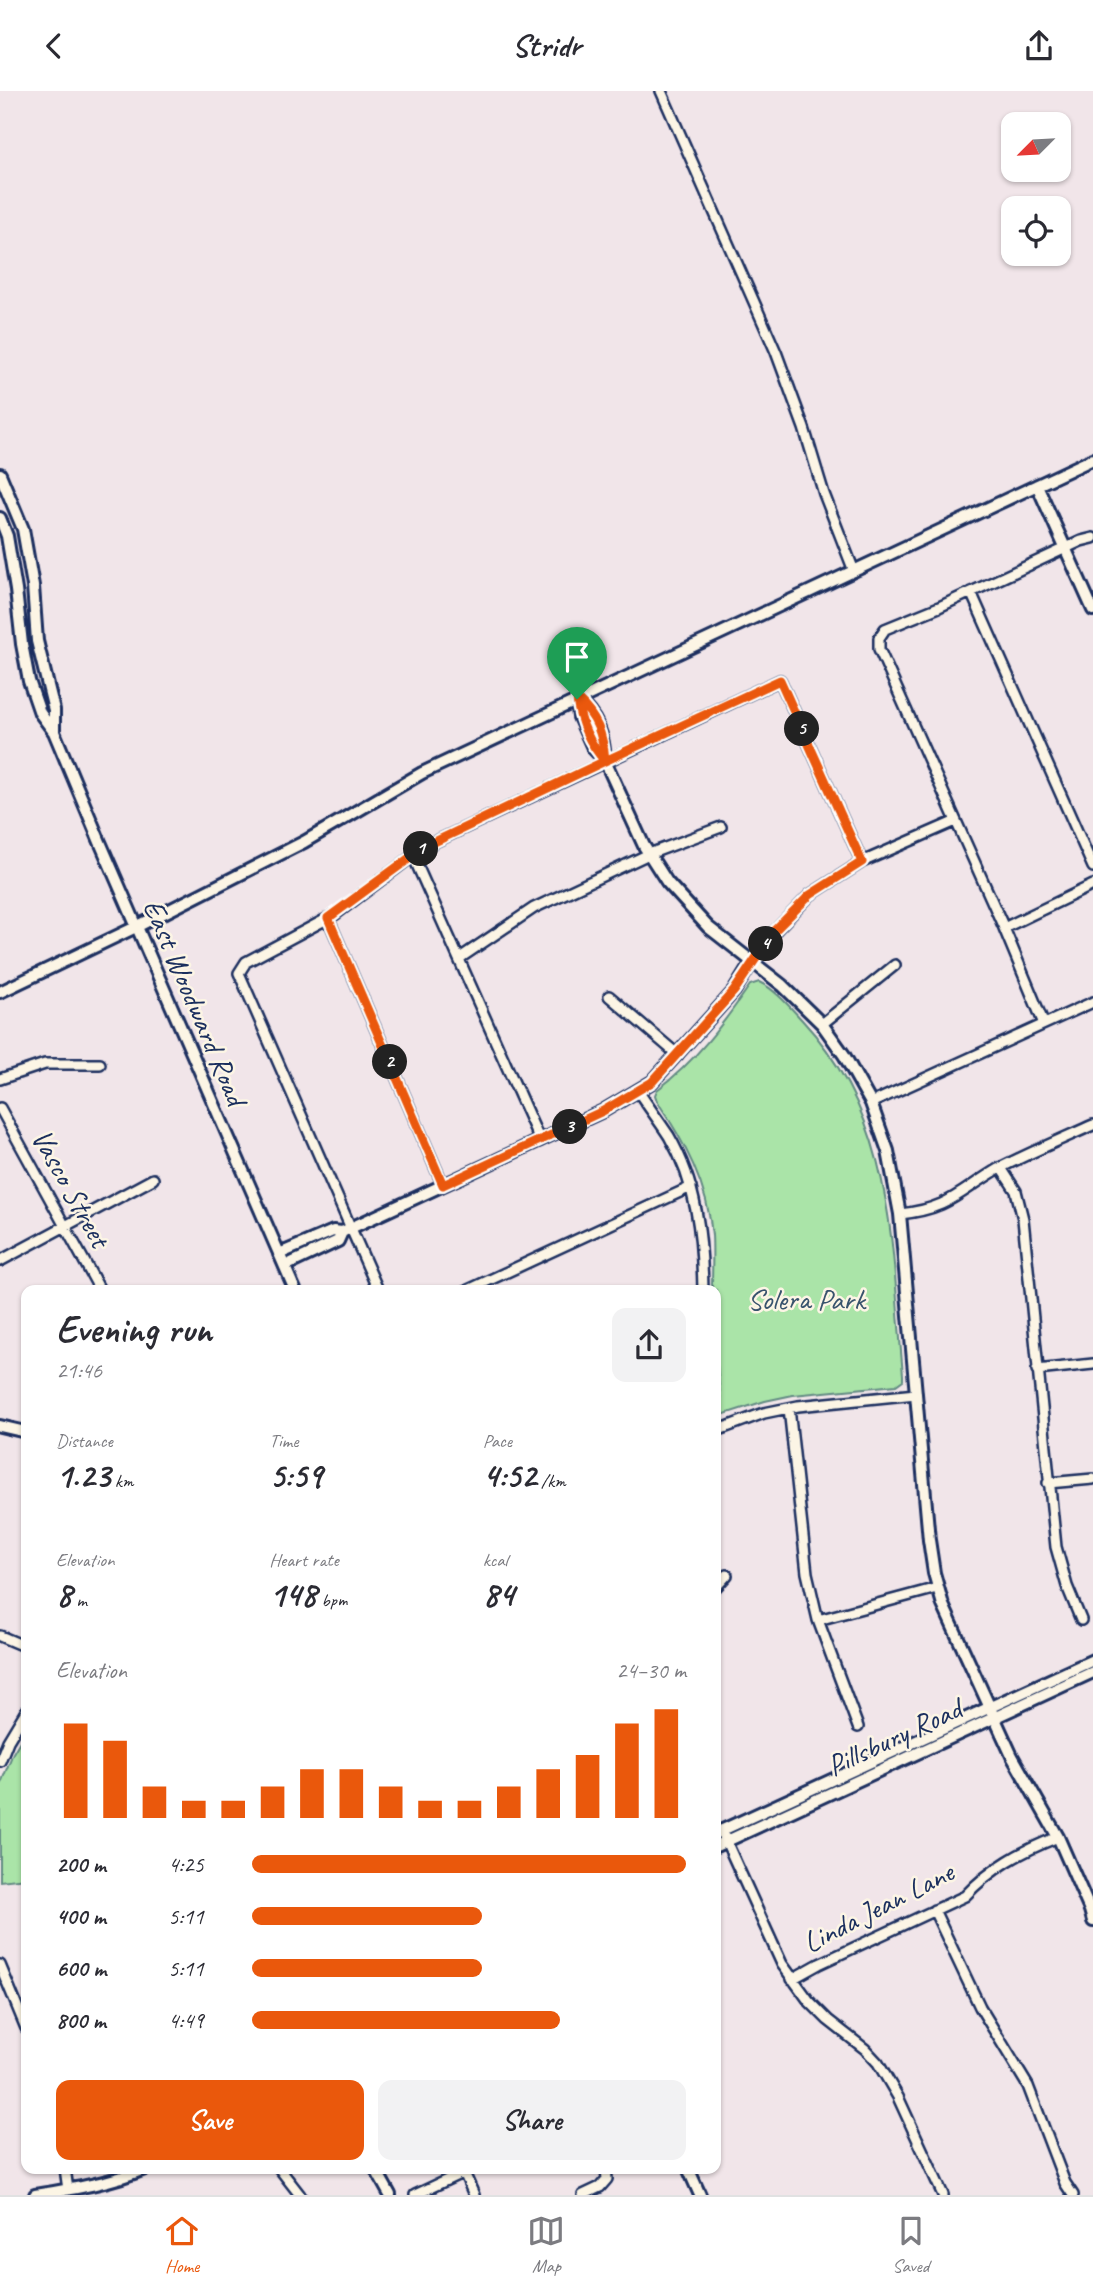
<!DOCTYPE html>
<html lang="en">
<head>
<meta charset="utf-8">
<style>
	body { margin:0; font-family:Caveat,sans-serif; background:#f2f2f3; color:#2b2b33; height:100vh; display:flex; flex-direction:column; font-size:26px; white-space:nowrap }
	* { box-sizing:border-box; margin:0 }
	p { font-size:23px; color:#7c7c81 }
	.icon { flex:none; width:38px; height:38px; fill:none; stroke:currentColor; stroke-width:2; stroke-linecap:round; stroke-linejoin:round }
	.map { position:relative; flex:1; overflow:hidden }
	.details { position:absolute; left:21px; top:1194px; width:700px; height:889px; display:flex; flex-direction:column; background:#fff; border-radius:14px; box-shadow:0 2px 5px #0004 }
	.details>* { flex:none }
	.needle { width:46px; rotate:246deg }
	.tools { position:absolute; left:1001px; top:21px; display:grid; gap:14px }
	.tools a { display:grid; place-items:center; width:70px; height:70px; border-radius:14px; background:#fff; box-shadow:0 2px 5px #0004; font-size:35px }
	.pin { position:absolute; display:grid; place-items:center; width:60px; height:60px; color:#fff; margin:-72px -30px; border-radius:50% 50% 50% 0; rotate:-45deg; box-shadow:0 0 7px #0007 }
	.pin .icon { rotate:45deg }
	.km { position:absolute; width:35px; height:35px; margin:-18px; border-radius:50%; background:#222; color:#fff; font-size:19px; line-height:35px; text-align:center }
	.round { display:grid; place-items:center; flex:none; width:74px; height:74px; border-radius:14px; background:#f2f2f3 }
	.head { display:flex; align-items:center; justify-content:space-between; height:119px; padding:0 35px }
	h1 { font-size:38px; font-weight:600; line-height:52px }
	.stats { display:grid; grid-template-columns:repeat(3,1fr); gap:10px; height:119px; padding:7px 35px }
	.stats div { display:grid; align-content:center }
	.stats b { font-size:35px; font-weight:600 }
	.stats small { font-size:19px; font-weight:400 }
	.stats p { font-size:19px }
	.chart { height:196px; padding:14px 35px }
	.chart p { display:flex; justify-content:space-between }
	.chart svg { width:100%; height:126px; margin-top:7px; stroke:#ea580c; stroke-width:6 }
	.action { display:flex; gap:14px; margin-top:auto; padding:14px 35px }
	.action a { flex:1; height:80px; border-radius:14px; background:#ea580c; color:#fff; font-size:28px; font-weight:600; line-height:80px; text-align:center }
	.action a+a { background:#f2f2f3; color:#2b2b33 }
	ul { padding:0 35px; list-style:none; font-size:23px }
	li { display:grid; grid-template-columns:112px 84px 1fr; align-items:center; height:52px }
	li i { height:18px; border-radius:9px; background:#ea580c }
	header { display:flex; justify-content:space-between; align-items:center; height:91px; padding:0 35px; background:#fff; font-size:32px; font-weight:600 }
	.tab-bar { display:flex; justify-content:space-around; align-items:center; height:98px; border-top:2px solid #e1e1e2; background:#fff; font-size:19px; color:#7c7c81 }
	.tab-bar a { display:grid; justify-items:center; gap:4px }
	.tab-bar .on { color:#ea580c }
	.map>svg:first-child { display:block }
	.green { fill:#aae4a8; stroke:#628a83; stroke-width:2 }
	.lines { fill:none; stroke-linecap:round; stroke-linejoin:round }
	.minor-casing { stroke:#1b2f5e; stroke-width:14 }
	.tertiary-casing { stroke:#1b2f5e; stroke-width:16 }
	.minor { stroke:#fcf5e5; stroke-width:9 }
	.tertiary { stroke:#fcf5e5; stroke-width:10 }
	.route-casing { stroke:#fff; stroke-width:14 }
	.route { stroke:#ea580c; stroke-width:9 }
	.labels { text-anchor:middle; stroke-width:5; stroke-linejoin:round; paint-order:stroke }
	.street-label { font-size:30px; fill:#1b2f5e; stroke:#fcf5e5 }
	.park-label { font-size:30px; fill:#38536d; stroke:#fcf5e5 }
</style>
</head>
<body>
<header><svg class="icon" aria-label="back" viewBox="0 0 24 24"><path d="M15 5l-7 7 7 7"/></svg>Stridr<svg class="icon" aria-label="share" viewBox="0 0 24 24"><path d="M12 15V3M7 8l5-5 5 5M5 13v7h14v-7"/></svg></header>
<div class="map">
<svg width="1093" height="2104" viewBox="0 0 1093 2104">
	<rect width="100%" height="100%" fill="#f1e5e9"/>
	<filter id="ink" filterUnits="userSpaceOnUse"><feTurbulence type="fractalNoise" baseFrequency=".0143" numOctaves="2"/><feDisplacementMap in="SourceGraphic" scale="14" xChannelSelector="R" yChannelSelector="G"/><feConvolveMatrix kernelMatrix="1 2 1 2 8 2 1 2 1" color-interpolation-filters="sRGB"/></filter>
	<g filter="url(#ink)">
		<!-- green -->
		<path class="green" d="M759,891C775,898 790,916 802,929C896,1030 891,1155 903,1284V1289L896,1294L793,1304L765,1310L722,1324L716,1264V1199H712C712,1181 713,1162 712,1144C708,1095 684,1050 657,1010L655,1004L657,999C695,971 723,933 750,894Z
			M26,1640V1787L0,1790V1695L13,1662Z"/>
		<g class="lines">
			<defs>
				<path id="minor" d="M661,0L776,261L804,337L824,403L854,480
					M971,501L1093,776
					M413,765L540,1050
					M328,827L443,1094
					M1004,837L1093,794
					M460,867L534,817L649,763L721,736
					M752,871L775,840L810,804L862,771L956,730
					M609,905L678,964
					M822,933L895,874
					M1044,933L1004,837L879,558V547L885,538L939,516L1081,450L1093,447
					M0,988L45,973H100
					M638,1000C648,1015 659,1030 669,1045C697,1093 702,1145 703,1199
					M871,1012L1093,911
					M0,1017L100,1199
					M1001,1077L1016,1100L1023,1128L1056,1456L1067,1495L1081,1529
					M900,1123C949,1118 959,1101 998,1078C1029,1062 1062,1048 1093,1034
					M0,1170L153,1088
					M378,1199L239,882L246,871L336,823L426,755L780,589L862,771
					M468,1199L691,1096
					M1037,1279L1093,1273
					M789,1317L807,1482L818,1529L937,1497
					M716,1340L764,1322L798,1315L916,1303
					M1048,1392L1093,1388
					M716,1496L727,1484
					M818,1529L858,1636
					M0,1545L26,1556
					M0,1670L8,1650L26,1620
					M721,1739L782,1873L809,1910L828,1929L865,1958L878,1972L898,2006L943,2104
					M934,1819L980,1916L1028,1995L1065,2092L1073,2104
					M0,1874L26,1937
					M792,1888L819,1873L965,1805C991,1777 1022,1760 1058,1746
					M65,2077L68,2099
					M279,2077L300,2104
					M462,2077L474,2104
					M415,2104L464,2081
					M583,2104L600,2096L607,2088L606,2077"/>
				<path id="tertiary" d="M0,383L23,438L33,495L37,550L54,619V641
					M1037,394L1093,519
					M0,427L7,445L16,499L22,553L29,590L40,622L54,641L100,751L295,1199
					M577,608L579,626L593,657L605,670L644,755L667,791L708,836L782,894L822,933L844,964L871,1012L888,1060L900,1123L929,1449L934,1482L943,1514L1012,1665L1058,1746L1090,1819L1093,1830
					M577,608C597,625 604,644 605,670
					M0,901L136,836L304,751L422,682L1093,368
					M279,1163L333,1140L342,1141L603,1020L652,991L734,900L752,871
					M285,1175L338,1150L342,1141
					M0,1335L26,1341
					M716,1742L1093,1569
					M716,1755L1093,1581
					M375,2077L390,2104
					M688,2077L700,2104
					M35,2104C73,2098 111,2092 147,2077"/>
			</defs>
			<!-- minor casing -->
			<use href="#minor" class="minor-casing"/>
			<!-- tertiary casing -->
			<use href="#tertiary" class="tertiary-casing"/>
			<!-- minor -->
			<use href="#minor" class="minor"/>
			<!-- tertiary -->
			<use href="#tertiary" class="tertiary"/>
		</g>
	</g>
	<g class="lines" filter="url(#ink)">
		<defs>
			<path id="route" d="M577,608C580,632 589,652 605,670L426,755L328,827L443,1094L603,1020L652,991L734,900L775,839L810,804L862,771L780,589L605,670C603,643 597,626 577,608"/>
		</defs>
		<!-- route casing -->
		<use href="#route" class="route-casing"/>
		<!-- route -->
		<use href="#route" class="route"/>
	</g>
	<g class="labels">
		<!-- street labels -->
		<g class="street-label">
			<text transform="translate(195 911) rotate(67)" y="10">East Woodward Road</text>
			<text transform="translate(71 1097) rotate(61)" y="10">Vasco Street</text>
			<text transform="translate(894 1646) rotate(-25)" y="10">Pillsbury Road</text>
			<text transform="translate(878 1816) rotate(-27)" y="10">Linda Jean Lane</text>
		</g>
		<!-- park labels -->
		<g class="park-label">
			<text x="806" y="1218">Solera Park</text>
		</g>
	</g>
</svg>
<div class="tools">
<a><svg class="needle" viewBox="-14 -14 28 28"><path d="M0-13l5 13h-10z" fill="#e53935"/><path d="M0 13l5-13h-10z" fill="#7c7c81"/></svg></a>
<a><svg class="icon" aria-label="locate" viewBox="0 0 24 24"><circle cx="12" cy="12" r="6"/><path d="M12 2v4M12 18v4M2 12h4M18 12h4"/></svg></a>
</div>
<div class="pin" style="left:577px;top:608px;background:#1e9e55"><svg class="icon" aria-label="arrive" viewBox="0 0 24 24"><path d="M6 21V4h12l-3 4 3 4H6"/></svg></div>
<b class="km" style="left:421px;top:758px">1</b>
<b class="km" style="left:390px;top:971px">2</b>
<b class="km" style="left:570px;top:1036px">3</b>
<b class="km" style="left:766px;top:853px">4</b>
<b class="km" style="left:802px;top:638px">5</b>
<section class="details">
<div class="head"><div><h1>Evening run</h1><p>21:46</p></div><a class="round"><svg class="icon" aria-label="share" viewBox="0 0 24 24"><path d="M12 15V3M7 8l5-5 5 5M5 13v7h14v-7"/></svg></a></div>
<div class="stats">
<div><p>Distance</p><b>1.23<small> km</small></b></div>
<div><p>Time</p><b>5:59</b></div>
<div><p>Pace</p><b>4:52<small> /km</small></b></div>
</div>
<div class="stats">
<div><p>Elevation</p><b>8<small> m</small></b></div>
<div><p>Heart rate</p><b>148<small> bpm</small></b></div>
<div><p>kcal</p><b>84</b></div>
</div>
<div class="chart"><p><span>Elevation</span>24–30 m</p>
<svg viewBox="0 0 160 44" preserveAspectRatio="none"><path d="M5 44V11M15 44V17M25 44V33M35 44V38M45 44V38M55 44V33M65 44V27M75 44V27M85 44V33M95 44V38M105 44V38M115 44V33M125 44V27M135 44V22M145 44V11M155 44V6"/></svg>
</div>
<ul>
<li><b>200 m</b>4:25<i style="width:100%"></i></li>
<li><b>400 m</b>5:11<i style="width:53%"></i></li>
<li><b>600 m</b>5:11<i style="width:53%"></i></li>
<li><b>800 m</b>4:49<i style="width:71%"></i></li>
</ul>
<div class="action"><a>Save</a><a>Share</a></div>
</section>
</div>
<nav class="tab-bar">
<a class="on"><svg class="icon" aria-label="home" viewBox="0 0 24 24"><path d="M3 11l9-7 9 7M6 9v11h12V9"/></svg>Home</a>
<a><svg class="icon" aria-label="map" viewBox="0 0 24 24"><path d="M3 6l6-2 6 2 6-2v14l-6 2-6-2-6 2zM9 4v14M15 6v14"/></svg>Map</a>
<a><svg class="icon" aria-label="saved" viewBox="0 0 24 24"><path d="M7 4h10v16l-5-4-5 4z"/></svg>Saved</a>
</nav>
</body>
</html>
